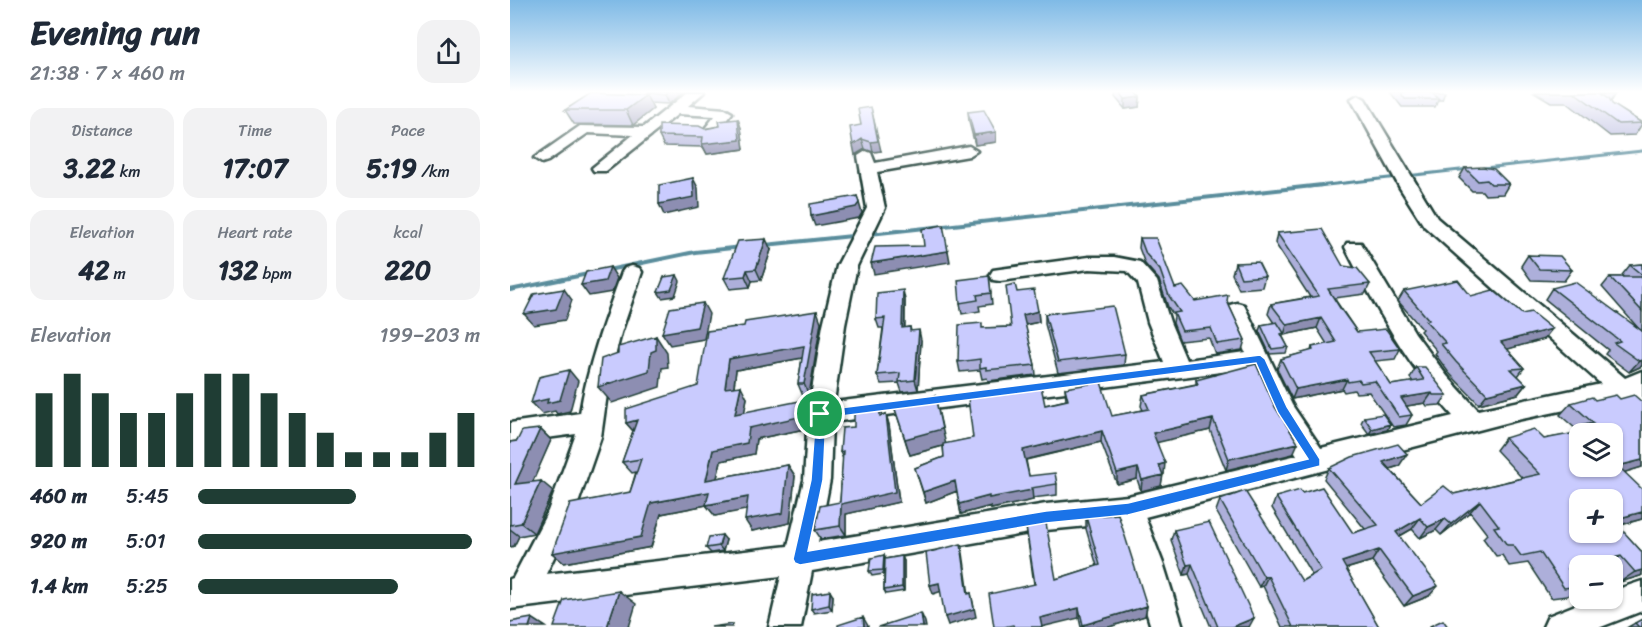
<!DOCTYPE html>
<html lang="en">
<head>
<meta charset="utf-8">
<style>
	body { margin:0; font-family:Sriracha,sans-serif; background:#f2f2f3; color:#1f2937; height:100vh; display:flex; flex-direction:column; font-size:22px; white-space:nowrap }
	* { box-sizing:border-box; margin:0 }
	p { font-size:20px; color:#747a83 }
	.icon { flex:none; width:33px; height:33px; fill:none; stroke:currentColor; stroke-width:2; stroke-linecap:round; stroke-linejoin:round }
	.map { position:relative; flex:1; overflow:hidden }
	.sheet { display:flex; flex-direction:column; background:#fff; width:510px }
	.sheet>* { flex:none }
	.controls { position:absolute; left:1059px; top:423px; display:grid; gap:12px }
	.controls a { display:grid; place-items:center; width:54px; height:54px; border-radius:12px; background:#fff; box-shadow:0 2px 4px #0004; font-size:30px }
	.pin { position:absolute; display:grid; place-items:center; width:51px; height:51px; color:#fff; margin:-26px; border:3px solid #fff; border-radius:50%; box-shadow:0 2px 6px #0007 }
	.round { display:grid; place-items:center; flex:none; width:63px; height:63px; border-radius:18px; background:#f2f2f3 }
	.overview { display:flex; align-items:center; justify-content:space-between; height:102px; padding:0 30px }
	h1 { font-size:33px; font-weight:700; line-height:45px }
	.metrics { display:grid; grid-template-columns:repeat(3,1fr); gap:9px; height:102px; padding:6px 30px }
	.metrics div { display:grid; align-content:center; border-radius:15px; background:#f2f2f3; text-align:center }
	.metrics b { font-size:26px; font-weight:700 }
	.metrics small { font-size:16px; font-weight:400 }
	.metrics p { font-size:16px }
	.chart { height:168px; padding:12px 30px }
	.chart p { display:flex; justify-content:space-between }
	.chart svg { width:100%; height:108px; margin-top:6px; stroke:#1f3d34; stroke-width:6 }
	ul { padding:0 30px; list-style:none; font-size:20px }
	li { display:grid; grid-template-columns:96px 72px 1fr; align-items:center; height:45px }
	li i { height:15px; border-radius:8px; background:#1f3d34 }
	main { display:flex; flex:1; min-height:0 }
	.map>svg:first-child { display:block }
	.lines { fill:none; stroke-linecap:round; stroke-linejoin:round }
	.stream-far1 { stroke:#5a8d9c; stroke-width:3 }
	.stream { stroke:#5a8d9c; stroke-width:4 }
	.minor-casing { stroke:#1f3d34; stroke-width:5 }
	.minor { fill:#fff; fill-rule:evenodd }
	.wall { fill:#adafda; stroke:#1f3d34; stroke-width:1.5 }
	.shaded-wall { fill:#8d8eb2; stroke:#1f3d34; stroke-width:1.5 }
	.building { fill:#c9cbfe; stroke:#1f3d34; stroke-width:1.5; fill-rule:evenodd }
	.route { fill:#1a73e8; stroke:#fff; stroke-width:1.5; fill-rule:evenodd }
</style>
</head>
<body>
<main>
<section class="sheet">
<div class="overview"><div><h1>Evening run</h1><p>21:38 · 7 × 460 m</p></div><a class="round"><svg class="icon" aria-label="share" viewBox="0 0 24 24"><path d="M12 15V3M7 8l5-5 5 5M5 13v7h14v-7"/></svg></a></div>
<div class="metrics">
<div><p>Distance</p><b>3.22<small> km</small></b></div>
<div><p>Time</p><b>17:07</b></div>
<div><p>Pace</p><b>5:19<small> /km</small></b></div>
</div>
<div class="metrics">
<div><p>Elevation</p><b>42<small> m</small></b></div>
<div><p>Heart rate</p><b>132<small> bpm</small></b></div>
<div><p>kcal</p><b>220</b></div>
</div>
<div class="chart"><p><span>Elevation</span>199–203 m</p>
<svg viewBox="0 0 160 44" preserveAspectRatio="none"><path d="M5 44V14M15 44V6M25 44V14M35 44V22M45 44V22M55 44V14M65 44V6M75 44V6M85 44V14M95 44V22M105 44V30M115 44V38M125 44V38M135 44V38M145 44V30M155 44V22"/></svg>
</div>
<ul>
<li><b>460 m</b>5:45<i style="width:56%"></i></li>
<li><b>920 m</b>5:01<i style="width:97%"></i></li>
<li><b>1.4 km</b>5:25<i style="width:71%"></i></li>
</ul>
</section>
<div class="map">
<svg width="1132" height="627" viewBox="0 0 1132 627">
	<rect width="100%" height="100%" fill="#fff"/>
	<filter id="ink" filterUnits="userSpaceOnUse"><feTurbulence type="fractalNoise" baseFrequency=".0167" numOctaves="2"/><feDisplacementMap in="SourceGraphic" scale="12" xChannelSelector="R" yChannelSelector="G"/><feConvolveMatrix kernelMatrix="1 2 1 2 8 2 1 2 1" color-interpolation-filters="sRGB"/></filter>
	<g filter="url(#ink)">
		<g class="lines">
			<!-- stream-far1 -->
			<path class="stream-far1" d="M974,168L1132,151
				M896,176L959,169
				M799,187L888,177"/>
			<!-- stream -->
			<path class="stream" d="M360,234L812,185
				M255,245L342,236
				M98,270L185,252L232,247
				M0,290L78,274"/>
			<defs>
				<path id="minor" d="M178,92H194L178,106L215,109L222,113L204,135L199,136L192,132L205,116L168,114L96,171H84L82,168L123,135L78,133L38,161L32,163L24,158L70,126L134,127Z
					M848,95L855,99L927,218L1115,378L1132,371V416L1123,413L1108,399L1007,420L635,517L654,566L673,627H641L609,523L536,530L302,571L291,627H259L271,576L0,609V579L3,578L38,511L66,434L0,443V423L70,413C78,364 95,319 112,272L115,268L122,266L129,268L132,272L111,333L99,380L91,437L64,515L36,574L278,546L294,480L298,414L313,325L327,266L357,208L348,156L356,151L361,153L365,163L459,146L467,151L459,156L367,172L375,208L347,266L335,325L324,402L654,362L638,322L628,283L617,271L579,269L490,281L483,280L480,275L483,270L490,269L579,257H604L630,262L647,281L660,322L676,360L735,352L717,310L720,305L727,303L734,305L782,405L811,448L943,416C898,366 865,306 835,247L837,243H851L905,333L937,376L968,410L1091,384L914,226L890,188L841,99ZM742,368L763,417L787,455L618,496L536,504L308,542L320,480L322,422Z
					M1132,581V611L1091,627H1033L1038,616L1083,598H1102V591Z"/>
			</defs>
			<!-- minor casing -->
			<use href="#minor" class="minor-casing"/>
			<!-- minor -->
			<use href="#minor" class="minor"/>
		</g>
		<!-- wall -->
		<path class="wall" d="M134,92H174L159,104L139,103L143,109L123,125L64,124L55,110L134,95L133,93Z
			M606,92H626L630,97L629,107L615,109L605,97Z
			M880,92H935L932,100H928L925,107H892Z
			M1024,92H1105L1106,93L1101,101L1102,104L1132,123V124L1125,135L1100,136L1056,102H1041Z
			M458,112L486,132V142L465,145L459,122Z
			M228,119L231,128L234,149L197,154L193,147L154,146L149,136L210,126Z
			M351,125L371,151L363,152L355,149L345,155Z
			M955,168L999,184L993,194L975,195L972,191H962L949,178Z
			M767,233L833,266L860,284L855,294L824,298L847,332L890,349L885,359L865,361L881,385L903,382L900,378L906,367L937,395L930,405L917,406L915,403L896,406L902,415L896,425L883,427L859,392L846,393L844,390L834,392L832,389L782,399L767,369L771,359L801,351L802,347L817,344L807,328L773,335V337L778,347L776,353L760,354L749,331L751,325L764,323L758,314L761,304L800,297L765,243Z
			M630,238L665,288L685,301H717L735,340L732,350L705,354L699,338L670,341L663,323L664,316L658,307L649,280L635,264L629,248Z
			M261,250L251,280L242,281L240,287L220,289L214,278Z
			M1018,255L1062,270L1054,281L1021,280L1011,266Z
			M725,263L755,276L752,287L729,289L722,274Z
			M1132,264V366L1119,372L1095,354L1098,350L1035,299L1042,288L1129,329L1092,287L1100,277H1113L1112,275L1120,265Z
			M479,276L482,304L469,306L470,311L452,314L450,303Z
			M894,291L961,296L1012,314L1034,339L997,349L1014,368L1008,376L1016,384L1008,394L969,404L939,373L925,354L927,351L910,331L912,329L888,301Z
			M507,292L528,311L529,322L515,325L525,365L526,375L478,381L477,378L472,379L470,370L450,372L448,362L472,328L500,327Z
			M395,300V328L400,327L401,331L411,340L408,390L392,392L389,383L371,384L367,375L373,328H369L366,319Z
			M535,314L615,354L614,365L548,373L535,324Z
			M311,322L299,395L293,396L288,384L292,358L226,370L224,387L237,398L234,412H296L295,429L246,439L244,454L211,461L207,478L278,465L285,476L280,523L242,531L236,509L205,516L196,505L151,514L141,547L54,563L42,553L120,492L126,472L122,473L112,462L123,431L116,423Z
			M686,380L783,454L716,470L700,430L647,442L654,474H652L651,486L631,491L627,479L607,484L591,442L516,460L519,476L547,484V495L522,498L523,500L481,509V506L451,514L447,491L416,503L405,468L434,457L433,446L400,455L384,406L436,444L463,438L535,405L556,400L555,388L602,416L633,410L631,406L633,395L686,384Z
			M1110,399L1132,402V467L1115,472L1132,519L1108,526L1132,552V575L1130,576L1110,582L1102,573V566H1070V573L1062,575L1070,587L1057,596L1041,598L1018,563L999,566L992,555L986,556L973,538L977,534L960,512L931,535L926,530L910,538L902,529L890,536L919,596L894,606L862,561L836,569L869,627H772L753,586L749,587L706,511L710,500L792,581L802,575L762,508L766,497L792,493L843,533L855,529L814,479L819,468L889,466L880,469L911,503L944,494L1012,478L986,450L995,438L1034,439L1064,434L1067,430L1050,415L1061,403Z
			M370,407L373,415L376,414L379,425L389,502L336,514V535L311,539L305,530L330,502L333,459L330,452L344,427Z
			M854,417L880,424L877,430L859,434L851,423Z
			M30,429L41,440L22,482L43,491L24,533L9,536L4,546L0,547V442L7,441Z
			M576,517L637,606L635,616L599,627H571L569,618L524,584L516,527L546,579L587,566L576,529Z
			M664,530L739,627H701L679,574L674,575L661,540Z
			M216,540L213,551L201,553L196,548Z
			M374,555L375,559L394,561V591L376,594L374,590V574L362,576L359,571Z
			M323,596L322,610L304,613L301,609Z
			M1125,623L1132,627H1118Z"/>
		<!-- shaded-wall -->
		<path class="shaded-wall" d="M158,92H174L159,104L155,95Z
			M136,95L143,109L123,125L116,110Z
			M630,97L629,107L615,109V99Z
			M361,107L371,151L363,152L361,142Z
			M228,119L231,128L234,149L197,154L192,144Z
			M486,132V142L465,145L464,135Z
			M352,139L355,149L345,155L343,145Z
			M183,178L188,188L189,207L154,215L149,204Z
			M347,196L352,213L349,218L305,226L301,216Z
			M256,239L261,250L251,280L246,269Z
			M438,251L440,262L364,274L361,263Z
			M100,267L107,278L102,292L79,296L71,285Z
			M237,270L242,281L240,287L235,276Z
			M167,275L170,281L165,296L152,298L148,292Z
			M54,289L62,300L55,320L24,325L14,314Z
			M393,290L395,300L394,338L392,328Z
			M193,303L199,314L194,339L160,345L152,333Z
			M307,311L311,322L299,395L294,384L298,357L226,370L222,400L215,388L219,359Z
			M528,311L529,322L514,325L513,315Z
			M811,318L807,328L774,335L777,325Z
			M1042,329L1034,339L984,353L991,342Z
			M409,330L411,340L408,390L405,380Z
			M146,336L157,353L158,367L152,368L150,387L102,403L88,387Z
			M1132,360V366L1119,372L1129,361Z
			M59,370L68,381L60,411L47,414L45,411L32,414L21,403Z
			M837,379L832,389L782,399L786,389Z
			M1016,384L1008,394L969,404L977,394Z
			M231,386L237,398L232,426L225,414Z
			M922,393L915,403L885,408L891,398Z
			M425,396L436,445L400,455L395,439Z
			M290,401L296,412L295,429L246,439L244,454L211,461L204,490L196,480L203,450L239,428Z
			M376,414L379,425L389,502L336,514V535L330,526L331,504Z
			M703,419L700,430L641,444L643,433Z
			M127,420L126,434L116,423Z
			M880,424L877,430L859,434L862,429Z
			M30,429L41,440L17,495L5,484Z
			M592,431L591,442L514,460L513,450Z
			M788,443L783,454L716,470L719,459Z
			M897,454L889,466L866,473L873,462Z
			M1132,460V467L1096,478L1108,466Z
			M655,463L654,474L647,475L649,465Z
			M278,465L285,476L280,523L242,531L235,520Z
			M628,468L627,479L607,484V473Z
			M653,475L651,486L631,491L632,480Z
			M31,481L43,491L24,533L11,523Z
			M445,481L447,491L416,503L413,492Z
			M522,490L523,500L481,509V506L451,514L449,504L479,496Z
			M199,492L207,503L151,514L141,547L54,563L42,553L141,503Z
			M238,497L246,508L205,516L196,505Z
			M970,501L960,512L931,535L941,524Z
			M1132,512V519L1102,527V520Z
			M910,518L902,529L879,542L886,532Z
			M935,519L926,530L910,538L918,527Z
			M0,529L9,536L4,546L0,547Z
			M212,535L216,540L213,551L209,546Z
			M451,544L453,553L460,602L458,594Z
			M869,550L862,561L825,572L832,562Z
			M374,555L376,560L375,574L373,570Z
			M392,556L394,561V591L392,587Z
			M1111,556L1098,566H1072Z
			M682,564L679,574L674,575L677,565Z
			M1070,566V573L1048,578L1058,569Z
			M1132,570V575L1130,576L1110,582L1125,572Z
			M758,576L753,586L749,587L754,577Z
			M429,583L432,591L423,594L420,585Z
			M928,586L919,596L894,606L903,596Z
			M109,591L126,604L119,627H97Z
			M320,591L323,596L322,610L319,605Z
			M461,593L466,617L438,625L435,617Z
			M637,606L635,616L599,627H573V625Z
			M569,608V618L531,627L530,618Z
			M411,613L415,622L416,627H413Z
			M353,617L358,626V627H354Z
			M22,618L36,627H19Z
			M744,618L739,627H722Z"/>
		<!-- building -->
		<path class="building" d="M134,92H158L155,95L133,93Z
			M610,92H626L630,97L615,99Z
			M890,92H922L929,99H895Z
			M1064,92H1105L1106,93H1092L1099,98L1102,104L1132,123L1108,124Z
			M81,93L136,95L116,110H55Z
			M361,107L368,141L361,142L352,139L343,145L340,127L351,125L348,109Z
			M474,110L486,132L464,135L458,112Z
			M228,119L230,140L192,144L193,137L149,136V125L189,126L195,129L210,126L209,121Z
			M973,167L984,169L999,184H981L977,180L968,181L955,168Z
			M183,178L184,197L149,204V185Z
			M347,196L349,203L346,207L301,216L300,204Z
			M433,225L438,251L361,263L365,247L414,246L412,229Z
			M812,229L833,266L847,268L860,284L818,289L830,308L847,332L876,329L890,349L859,352L881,385L914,380L906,367H915L937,395H923L922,393L891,398L902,415L889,417L865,381L851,383L849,380L838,382L837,379L786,389L771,359L803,350L802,347L826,342L811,318L777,325L761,304L809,296L767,233Z
			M630,238H646L665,288L673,286L685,301L718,295L717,301L735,340L707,344L701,328L672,331L664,313L670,312L659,296L650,270L636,254Z
			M256,239L246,269L237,270L235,276L214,278L228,241Z
			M1018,255L1050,256L1062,270L1029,269Z
			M748,262L755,276L731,278L725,263Z
			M1132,264V275L1120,265Z
			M100,267L95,281L71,285L76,272Z
			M167,275L161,290L148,292L154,277Z
			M479,276L481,293L467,295L468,300L450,303L448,280Z
			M1100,277H1132V311Z
			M948,280L961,296L983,290L1012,314L1021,312L1042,329L991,342L1014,368L1001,369L1016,384L977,394L946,362L931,344L936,343L916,321L919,320L894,291Z
			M1065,282L1132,331V360L1129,361L1104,343L1110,341L1042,288Z
			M505,284L507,292L524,290L528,311L513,315L525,365L476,370V367L470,368V359L448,362L449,325L472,323V328L501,327L496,286Z
			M54,289L46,309L14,314L24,294Z
			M393,290L392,328L400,327V331L409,330L405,380L389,382L390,373L367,375L375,318L366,319L367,293Z
			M193,303L187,327L152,333L160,308Z
			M603,306L615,354L548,362L535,314Z
			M307,311L294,384H288L294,346L219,359L215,388L231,386L225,414L290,401L289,417L239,428L237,443L203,450L196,480L278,465L273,513L235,520L238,497L196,505L199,492L141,503L131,537L42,553L60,504L120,492L131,459L112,462L127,420L116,423V409L188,386L197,331L234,326L235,322Z
			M767,322L774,333L771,334L778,347L762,349L751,325Z
			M146,336V350L141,352L139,371L88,387L91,359L108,353V347Z
			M746,364L765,407L788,443L719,459L703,419L643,433L655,463L649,465L653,475L632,480L628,468L607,473L592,431L513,450L519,476L545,473L547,484L521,488L522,490L479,498V496L449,504L445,481L413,492L405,468L434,457L433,444L463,438L458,398L531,386L535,405L558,400L555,388L591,382L602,416L639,409L633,395L688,384L686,380Z
			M59,370L50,400L37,403L38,399L21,403L29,377Z
			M1106,395L1110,399L1124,395L1132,402V460L1108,466L1132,489V512L1103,520L1132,552V570L1125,572L1111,556L1058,569L1070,586L1054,588L1030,552L1011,556L1003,545H997L984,527L989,526L970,501L941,524L935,519L918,527L910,518L886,532L928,586L903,596L869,550L832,562L869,627H783L758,576L754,577L710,500L735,491L792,581L811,570L766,497L790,490L792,493L812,487L843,533L868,525L819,468L842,457L888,444L897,454L873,462L911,503L934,486L944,494L1030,474L995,438L1024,429L1034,439L1076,431L1071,426L1083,423L1061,403L1082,397L1085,400ZM1070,434H1102V466H1070ZM1070,500H1102V532H1070Z
			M425,396L432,429L395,439L384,406Z
			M370,407V416L376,414L385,492L331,504L330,526L305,530L310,506L330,502L333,451L330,452L332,428L344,427V410Z
			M873,414L880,424L862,429L854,417Z
			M30,429L5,484L31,481L11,523L0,525V442L7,441L12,431Z
			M608,514L637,606L573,625L569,608L530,618L532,627H504L503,625L494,627H484L479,594L525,584L516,527L536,523L546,579L590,565L576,517Z
			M699,522L744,618L722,627H708L682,564L677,565L664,530Z
			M212,535L209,546L196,548L199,537Z
			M451,544L458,594L461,593L464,609L435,617L429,583L420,585L416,553Z
			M374,555L373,570L359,571L361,558Z
			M392,556V587L374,590L375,559Z
			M109,591L97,627H44L54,600Z
			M320,591L319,605L301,609L302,594Z
			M411,613L413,627H368Z
			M353,617L354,627H328V625Z
			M22,618L19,627H0V622Z
			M1132,619V627H1129L1125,623Z
			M933,620L938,627H920V626Z
			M223,624L222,627H201Z"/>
	</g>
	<!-- sky -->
	<linearGradient id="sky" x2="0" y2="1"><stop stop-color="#7fbae6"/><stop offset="0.51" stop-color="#fff"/><stop offset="1" stop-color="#fff" stop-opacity="0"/></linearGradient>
	<rect width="1132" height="180" fill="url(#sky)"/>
	<!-- route -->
	<path class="route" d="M750,355L755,359L777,407L810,459V466L618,515L536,523L290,565L285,563L283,559L301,480L306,411ZM746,363L768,413L798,459L618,503L536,511L298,551L313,480L316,418Z"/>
</svg>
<div class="controls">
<a><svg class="icon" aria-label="layers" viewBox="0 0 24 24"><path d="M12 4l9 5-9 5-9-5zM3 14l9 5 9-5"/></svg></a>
<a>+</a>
<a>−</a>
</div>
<div class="pin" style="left:310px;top:414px;background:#1e9e55"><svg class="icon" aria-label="arrive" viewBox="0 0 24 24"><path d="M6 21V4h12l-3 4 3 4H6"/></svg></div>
</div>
</main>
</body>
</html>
